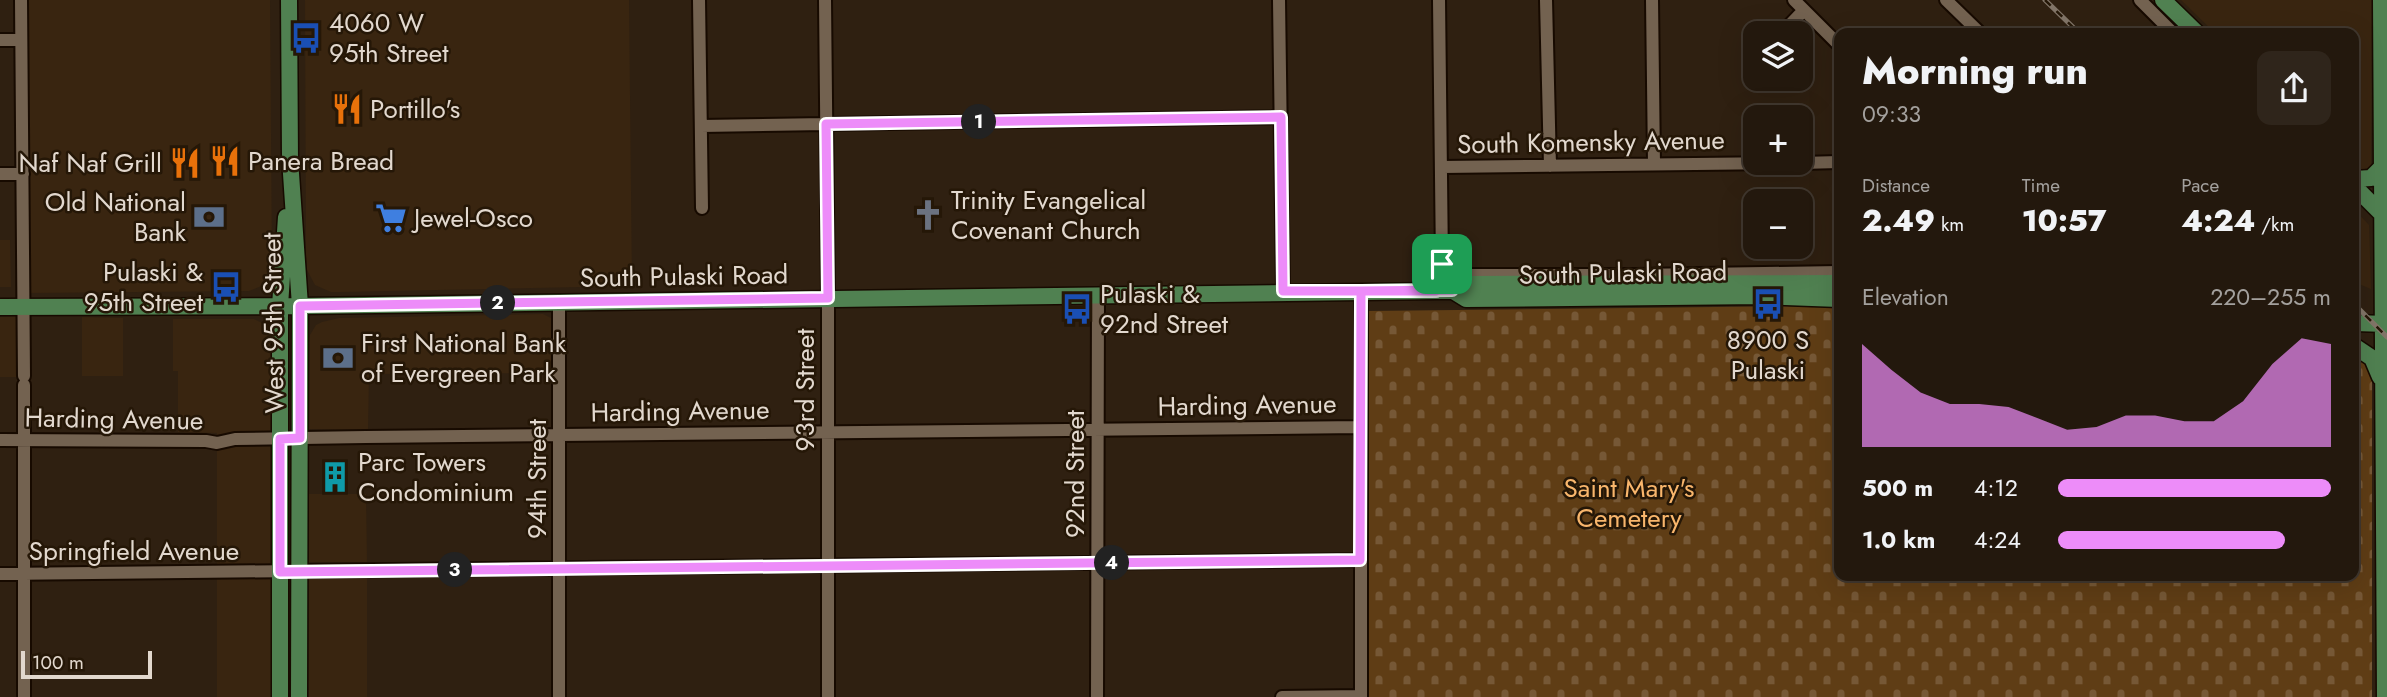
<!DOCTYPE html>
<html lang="en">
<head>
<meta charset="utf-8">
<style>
	body { margin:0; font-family:Jost,sans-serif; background:#2f251b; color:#f1f3f6; height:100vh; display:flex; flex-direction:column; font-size:26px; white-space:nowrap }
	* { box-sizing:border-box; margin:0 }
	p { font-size:23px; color:#a3a09d }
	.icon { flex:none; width:38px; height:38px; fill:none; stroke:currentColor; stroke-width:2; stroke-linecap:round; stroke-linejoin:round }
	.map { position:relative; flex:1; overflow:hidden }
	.side { position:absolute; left:1834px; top:28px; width:525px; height:553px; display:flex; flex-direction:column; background:#23180d; border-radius:14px; box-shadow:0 7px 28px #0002,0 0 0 2px #40372e }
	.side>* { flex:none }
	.fabs { position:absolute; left:1743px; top:21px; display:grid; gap:14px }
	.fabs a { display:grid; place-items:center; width:70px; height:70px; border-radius:14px; background:#23180d; box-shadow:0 7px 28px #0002,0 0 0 2px #40372e; font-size:35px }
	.scale { position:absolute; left:21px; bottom:18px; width:131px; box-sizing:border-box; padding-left:7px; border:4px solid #e2d8ce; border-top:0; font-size:19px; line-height:24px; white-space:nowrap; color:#e2d8ce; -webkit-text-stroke:5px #251707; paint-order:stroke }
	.pin { position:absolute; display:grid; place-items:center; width:60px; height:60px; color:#fff; margin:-30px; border-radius:14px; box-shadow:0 4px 10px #0006 }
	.km { position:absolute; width:35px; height:35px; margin:-18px; border-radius:50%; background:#222; color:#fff; font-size:19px; line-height:35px; text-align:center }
	.round { display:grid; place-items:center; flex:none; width:74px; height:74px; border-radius:14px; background:#2f251b }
	.summary { display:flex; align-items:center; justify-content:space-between; height:119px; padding:0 28px }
	h1 { font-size:38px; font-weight:800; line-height:52px }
	.metrics { display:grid; grid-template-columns:repeat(3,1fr); gap:10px; height:119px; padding:7px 28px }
	.metrics div { display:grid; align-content:center }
	.metrics b { font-size:30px; font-weight:800 }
	.metrics small { font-size:19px; font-weight:400 }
	.metrics p { font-size:19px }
	.chart { height:196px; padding:14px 28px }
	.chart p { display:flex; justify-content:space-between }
	.chart svg { width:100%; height:126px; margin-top:7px; fill:#ed8cf9; opacity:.7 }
	ul { padding:0 28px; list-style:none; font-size:23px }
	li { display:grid; grid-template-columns:112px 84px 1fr; align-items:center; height:52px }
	li i { height:18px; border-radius:9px; background:#ed8cf9 }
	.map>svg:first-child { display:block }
	.built { fill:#392510 }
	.cemetery { fill:url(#cemetery-stones) }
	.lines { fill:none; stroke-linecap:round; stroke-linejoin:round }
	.minor-casing { stroke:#170a00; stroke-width:16 }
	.major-casing { stroke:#170a00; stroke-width:19 }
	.minor { stroke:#736250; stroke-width:12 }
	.major { stroke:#508151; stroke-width:16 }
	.rail-casing { stroke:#827568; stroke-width:5 }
	.rail { stroke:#251707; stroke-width:2.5; stroke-dasharray:8; stroke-linecap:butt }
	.route-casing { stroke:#fff; stroke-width:14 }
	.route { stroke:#ed8cf9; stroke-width:9 }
	.labels { text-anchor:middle; stroke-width:5; stroke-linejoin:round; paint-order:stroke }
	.poi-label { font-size:26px; fill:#e2d8ce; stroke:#251707; text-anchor:start }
	.street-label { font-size:26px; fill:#e2d8ce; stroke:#251707 }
	.park-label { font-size:26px; fill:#f9b66c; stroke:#251707 }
</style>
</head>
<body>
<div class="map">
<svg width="2387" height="697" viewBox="0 0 2387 697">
	<defs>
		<pattern id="cemetery-stones" width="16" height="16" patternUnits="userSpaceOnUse" patternTransform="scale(1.75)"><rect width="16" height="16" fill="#5f3d15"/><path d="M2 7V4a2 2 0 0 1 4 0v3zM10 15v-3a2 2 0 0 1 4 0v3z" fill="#765836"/></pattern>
	</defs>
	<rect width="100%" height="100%" fill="#2f2011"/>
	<!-- built -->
	<path class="built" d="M25,0H270L272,266L264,285L249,291L26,293Z
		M305,0H629L632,286L341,292H331L315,285L307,270L306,257Z
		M2181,0H2372L2371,167L2356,172L2354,170V33H2215Z
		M2354,209L2369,225L2371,289L2354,282Z
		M0,240H10L11,287H0Z
		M543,314L551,318L553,322V373L369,374L368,430L308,429V348L310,335L316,325L322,322L339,318Z
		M17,316V377H0V317Z
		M82,317L123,318V376H82Z
		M173,319H254L262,323L272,338L274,697H217V433L178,432V371H173Z
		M309,494H366L367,562H309Z
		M309,576H367V697H309Z"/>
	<!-- cemetery -->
	<path class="cemetery" d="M1805,306L1839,308V576H2354V355L2365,360L2372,374V697H1367V311Z"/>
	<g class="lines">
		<defs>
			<path id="minor" d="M21,0L24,376
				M699,0L702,208
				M825,0L828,298V697
				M1279,0L1283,291
				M1546,0L1550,166
				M1652,0L1654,164
				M1794,0L1839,45
				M1946,0L1980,33
				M2140,0L2173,33
				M1782,33L1804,10
				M0,40H21
				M701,126L1281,117
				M1801,163L1839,162
				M1442,167L1783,163
				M0,174H23
				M1442,264L1458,273L1468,275H1636L1839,272
				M1436,291L1442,264L1439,0
				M559,302V697
				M24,385V697
				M0,440L206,441L217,443L235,439L366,437L1361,427
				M0,574L1360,560
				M1097,697L1098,294
				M1282,697L1361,696
				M1361,697V291"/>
			<path id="major" d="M289,0L290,159L300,306L299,697
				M2163,0L2197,33
				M2381,0L2385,697
				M2354,179L2371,178L2383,166
				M2354,186L2387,219
				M1453,291L1466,299L1762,296L1839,299
				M0,307L300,306L1436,291H1453L1469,284L1839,283
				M2354,323L2387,324
				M2354,346L2372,358L2380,377
				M280,697V306L286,217"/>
		</defs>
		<!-- minor casing -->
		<use href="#minor" class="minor-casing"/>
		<!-- major casing -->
		<use href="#major" class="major-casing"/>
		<!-- minor -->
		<use href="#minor" class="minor"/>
		<!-- major -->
		<use href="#major" class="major"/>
		<defs>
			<path id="rail" d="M2045,0L2079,33
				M2354,304L2387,337"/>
		</defs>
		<!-- rail casing -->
		<use href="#rail" class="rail-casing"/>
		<!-- rail -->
		<use href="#rail" class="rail"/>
	</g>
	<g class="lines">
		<defs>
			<path id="route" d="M1442,264L1436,291H1283L1281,117L826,124L828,298L300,306V438L280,439V572L1360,560L1361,291L1452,290L1448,272L1442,264"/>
		</defs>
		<!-- route casing -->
		<use href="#route" class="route-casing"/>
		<!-- route -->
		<use href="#route" class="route"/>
	</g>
	<!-- icons -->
	<defs>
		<symbol id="bus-bare" viewBox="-9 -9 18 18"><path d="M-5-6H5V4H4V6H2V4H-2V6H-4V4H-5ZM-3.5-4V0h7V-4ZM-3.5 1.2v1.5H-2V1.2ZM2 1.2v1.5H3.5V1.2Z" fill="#1a4fb4" stroke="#251707" stroke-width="2.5" paint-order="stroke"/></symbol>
		<symbol id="restaurant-bare" viewBox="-9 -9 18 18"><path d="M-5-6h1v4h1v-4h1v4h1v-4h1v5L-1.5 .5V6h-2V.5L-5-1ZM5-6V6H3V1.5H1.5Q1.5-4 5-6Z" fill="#e8710a" stroke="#251707" stroke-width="2.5" paint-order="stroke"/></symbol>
		<symbol id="church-bare" viewBox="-9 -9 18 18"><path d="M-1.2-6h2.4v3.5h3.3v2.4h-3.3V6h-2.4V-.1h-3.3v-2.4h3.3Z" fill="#6b7280" stroke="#251707" stroke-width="2.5" paint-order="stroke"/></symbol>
		<symbol id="bank-bare" viewBox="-9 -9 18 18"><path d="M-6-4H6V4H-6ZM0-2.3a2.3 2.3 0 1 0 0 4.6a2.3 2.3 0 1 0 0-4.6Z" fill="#5c6f8a" stroke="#251707" stroke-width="2.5" paint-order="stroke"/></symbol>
		<symbol id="supermarket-bare" viewBox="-9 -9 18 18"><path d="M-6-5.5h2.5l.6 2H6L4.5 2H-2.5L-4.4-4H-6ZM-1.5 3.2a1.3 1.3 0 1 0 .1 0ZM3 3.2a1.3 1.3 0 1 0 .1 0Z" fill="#3f7fe0" stroke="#251707" stroke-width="2.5" paint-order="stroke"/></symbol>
		<symbol id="building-bare" viewBox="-9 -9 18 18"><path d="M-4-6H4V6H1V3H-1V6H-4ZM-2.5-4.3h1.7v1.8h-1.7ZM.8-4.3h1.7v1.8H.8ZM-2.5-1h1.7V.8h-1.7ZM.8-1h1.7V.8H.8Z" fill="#0f9aa8" stroke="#251707" stroke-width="2.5" paint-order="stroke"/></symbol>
	</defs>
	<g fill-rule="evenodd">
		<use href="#bus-bare" x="284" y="16" width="44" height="44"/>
		<use href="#restaurant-bare" x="325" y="87" width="44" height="44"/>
		<use href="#restaurant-bare" x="203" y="139" width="44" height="44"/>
		<use href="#restaurant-bare" x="163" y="141" width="44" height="44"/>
		<use href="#church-bare" x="906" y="193" width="44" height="44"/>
		<use href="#bank-bare" x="187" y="195" width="44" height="44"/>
		<use href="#supermarket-bare" x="369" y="196" width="44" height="44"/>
		<use href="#bus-bare" x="204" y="265" width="44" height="44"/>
		<use href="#bus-bare" x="1746" y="282" width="44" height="44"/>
		<use href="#bus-bare" x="1055" y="287" width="44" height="44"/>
		<use href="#bank-bare" x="316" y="336" width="44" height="44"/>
		<use href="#building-bare" x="313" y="455" width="44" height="44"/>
	</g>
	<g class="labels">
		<!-- poi labels -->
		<g class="poi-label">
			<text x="329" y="32">4060 W<tspan x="329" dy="30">95th Street</tspan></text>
			<text x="370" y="118">Portillo's</text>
			<text x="248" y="170">Panera Bread</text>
			<text x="162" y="172" text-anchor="end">Naf Naf Grill</text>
			<text x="951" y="209">Trinity Evangelical<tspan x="951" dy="30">Covenant Church</tspan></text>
			<text x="186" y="211" text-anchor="end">Old National<tspan x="186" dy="30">Bank</tspan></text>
			<text x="414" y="227">Jewel-Osco</text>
			<text x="203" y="281" text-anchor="end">Pulaski &amp;<tspan x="203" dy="30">95th Street</tspan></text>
			<text x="1100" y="303">Pulaski &amp;<tspan x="1100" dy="30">92nd Street</tspan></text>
			<text x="1768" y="349" text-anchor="middle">8900 S<tspan x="1768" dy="30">Pulaski</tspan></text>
			<text x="361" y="352">First National Bank<tspan x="361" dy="30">of Evergreen Park</tspan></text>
			<text x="358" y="471">Parc Towers<tspan x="358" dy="30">Condominium</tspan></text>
		</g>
		<!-- street labels -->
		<g class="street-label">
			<text transform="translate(1591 142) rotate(-1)" y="9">South Komensky Avenue</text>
			<text transform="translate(1623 273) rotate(-1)" y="9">South Pulaski Road</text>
			<text transform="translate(684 276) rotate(-1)" y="9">South Pulaski Road</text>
			<text transform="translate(273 323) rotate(-91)" y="9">West 95th Street</text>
			<text transform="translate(805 390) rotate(-90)" y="9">93rd Street</text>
			<text transform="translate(1247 405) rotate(-1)" y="9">Harding Avenue</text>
			<text transform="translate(680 411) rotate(-1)" y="9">Harding Avenue</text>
			<text transform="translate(114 419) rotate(1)" y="9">Harding Avenue</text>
			<text transform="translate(1075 474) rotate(-90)" y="9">92nd Street</text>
			<text transform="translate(537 479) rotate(-90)" y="9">94th Street</text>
			<text x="134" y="560">Springfield Avenue</text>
		</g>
		<!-- park labels -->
		<g class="park-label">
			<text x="1629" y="497">Saint Mary's<tspan x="1629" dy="30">Cemetery</tspan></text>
		</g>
	</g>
</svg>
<div class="fabs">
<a><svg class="icon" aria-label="layers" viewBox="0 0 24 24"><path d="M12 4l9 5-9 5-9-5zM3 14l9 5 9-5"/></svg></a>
<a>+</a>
<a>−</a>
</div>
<div class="scale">100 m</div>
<div class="pin" style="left:1442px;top:264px;background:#1e9e55"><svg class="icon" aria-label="arrive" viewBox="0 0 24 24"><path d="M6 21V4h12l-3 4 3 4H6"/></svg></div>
<b class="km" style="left:979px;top:122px">1</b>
<b class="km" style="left:498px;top:303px">2</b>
<b class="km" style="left:455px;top:570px">3</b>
<b class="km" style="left:1112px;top:563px">4</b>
<section class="side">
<div class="summary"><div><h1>Morning run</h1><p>09:33</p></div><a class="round"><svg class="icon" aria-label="share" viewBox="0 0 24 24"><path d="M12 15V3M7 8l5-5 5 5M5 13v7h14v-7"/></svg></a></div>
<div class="metrics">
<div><p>Distance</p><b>2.49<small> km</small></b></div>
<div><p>Time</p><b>10:57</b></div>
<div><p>Pace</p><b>4:24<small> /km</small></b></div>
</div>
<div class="chart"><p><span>Elevation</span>220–255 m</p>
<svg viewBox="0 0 160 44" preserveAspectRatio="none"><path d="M0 44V8L10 17L20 25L30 29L40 29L50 30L60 34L70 38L80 37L90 33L100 33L110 35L120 35L130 28L140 15L150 6L160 8V44z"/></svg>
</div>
<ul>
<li><b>500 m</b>4:12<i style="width:100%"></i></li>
<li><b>1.0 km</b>4:24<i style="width:83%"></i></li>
</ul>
</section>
</div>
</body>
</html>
